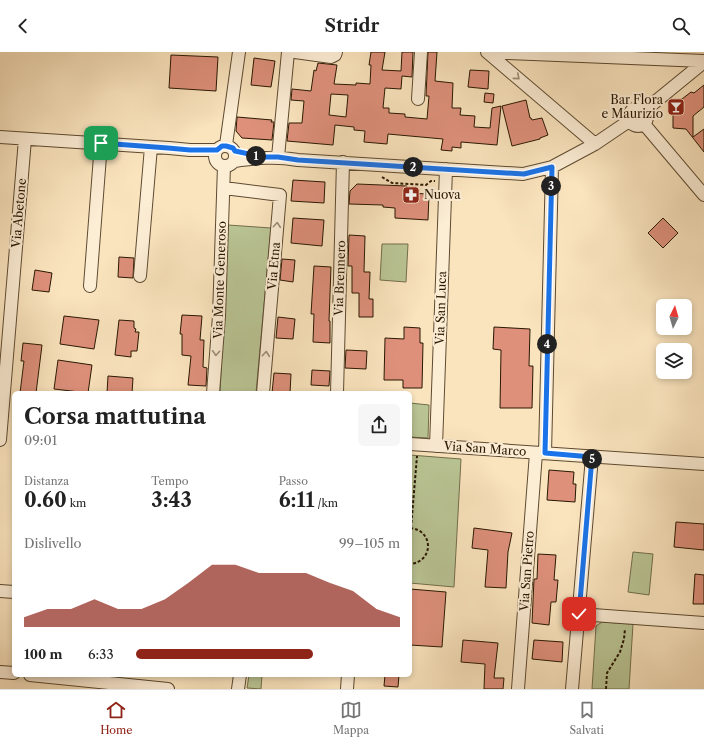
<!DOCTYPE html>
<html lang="it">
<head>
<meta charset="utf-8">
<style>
	body { margin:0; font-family:"Libre Caslon Text",serif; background:#f6f6f6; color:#222; height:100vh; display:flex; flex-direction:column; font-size:15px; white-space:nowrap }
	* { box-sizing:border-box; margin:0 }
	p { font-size:13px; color:#767676 }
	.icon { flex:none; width:22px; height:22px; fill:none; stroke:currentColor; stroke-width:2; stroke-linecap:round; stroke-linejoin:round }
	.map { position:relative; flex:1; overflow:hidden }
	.side { position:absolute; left:12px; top:339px; width:400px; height:286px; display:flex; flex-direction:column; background:#fff; border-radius:6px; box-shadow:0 2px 6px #0003 }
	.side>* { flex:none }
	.needle { width:26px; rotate:5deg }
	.controls { position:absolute; left:656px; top:247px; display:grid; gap:8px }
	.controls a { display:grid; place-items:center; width:36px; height:36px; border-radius:6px; background:#fff; box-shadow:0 2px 6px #0003; font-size:20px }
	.pin { position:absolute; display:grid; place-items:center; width:34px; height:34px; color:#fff; margin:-17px; border-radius:8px; box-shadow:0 2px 6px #0006 }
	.km { position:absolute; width:20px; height:20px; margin:-10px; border-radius:50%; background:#222; color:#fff; font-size:11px; line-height:20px; text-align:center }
	.round { display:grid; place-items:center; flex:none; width:42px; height:42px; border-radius:6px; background:#f6f6f6 }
	.overview { display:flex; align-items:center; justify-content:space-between; height:68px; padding:0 12px }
	h1 { font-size:22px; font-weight:700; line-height:30px }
	.figures { display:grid; grid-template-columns:repeat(3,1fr); gap:6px; height:68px; padding:4px 12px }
	.figures div { display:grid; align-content:center }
	.figures b { font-size:20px; font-weight:700 }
	.figures small { font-size:11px; font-weight:400 }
	.figures p { font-size:11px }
	.chart { height:112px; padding:8px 12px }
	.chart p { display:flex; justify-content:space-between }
	.chart svg { width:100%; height:72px; margin-top:4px; fill:#8f2418; opacity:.7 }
	ul { padding:0 12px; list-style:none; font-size:13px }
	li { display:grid; grid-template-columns:64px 48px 1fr; align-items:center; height:30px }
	li i { height:10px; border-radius:5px; background:#8f2418 }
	header { display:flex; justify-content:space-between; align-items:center; height:52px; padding:0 12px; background:#fff; font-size:18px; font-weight:700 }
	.tab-bar { display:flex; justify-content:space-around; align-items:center; height:56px; border-top:1px solid #e0e0e0; background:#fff; font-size:11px; color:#767676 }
	.tab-bar a { display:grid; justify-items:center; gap:2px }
	.tab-bar .on { color:#8f2418 }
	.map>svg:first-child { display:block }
	.green { fill:#bac595; stroke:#726e4b }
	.building { fill:#de907b; stroke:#291701; fill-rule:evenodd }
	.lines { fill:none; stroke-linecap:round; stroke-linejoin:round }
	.minor-casing { stroke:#5d4a30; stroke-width:14 }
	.path { stroke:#291701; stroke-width:2; stroke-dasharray:3 2; stroke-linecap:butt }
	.minor { stroke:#fcedd5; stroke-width:12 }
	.oneway { stroke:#9d8d76 }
	.route-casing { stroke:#fff; stroke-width:8 }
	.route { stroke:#1a73e8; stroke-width:5 }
	.labels { text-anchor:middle; stroke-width:4; stroke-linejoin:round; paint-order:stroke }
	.poi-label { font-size:12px; fill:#291701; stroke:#fcedd5; text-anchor:end }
	.street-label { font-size:12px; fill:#291701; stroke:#fcedd5 }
</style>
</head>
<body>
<header><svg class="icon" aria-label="back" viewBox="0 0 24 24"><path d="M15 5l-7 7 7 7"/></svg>Stridr<svg class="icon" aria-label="search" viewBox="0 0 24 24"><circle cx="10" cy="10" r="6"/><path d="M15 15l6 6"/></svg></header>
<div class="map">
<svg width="704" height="637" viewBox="0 0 704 637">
	<rect width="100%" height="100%" fill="#fae4be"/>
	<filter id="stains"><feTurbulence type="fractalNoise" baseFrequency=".005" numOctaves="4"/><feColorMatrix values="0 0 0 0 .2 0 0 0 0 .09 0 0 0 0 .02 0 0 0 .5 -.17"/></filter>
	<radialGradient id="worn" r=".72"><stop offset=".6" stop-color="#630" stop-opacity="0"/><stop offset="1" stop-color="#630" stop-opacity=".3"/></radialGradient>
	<!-- green -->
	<path class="green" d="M228,173L271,176L256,341H220Z
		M382,192H408L406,230L380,228Z
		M410,351L429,353L428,386L410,385Z
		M410,403L461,407L454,535L410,531Z
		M633,500L653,502L649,543L628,540Z
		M602,570L633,572L629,637H592L596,574Z
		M249,623H262L261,637L247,636Z"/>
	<!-- building -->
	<path class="building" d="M371,0H385L382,18L401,19L402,0H413L412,25L402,24L401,37L385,36L383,56H389V61L405,62V65L427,67L429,44H426L428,0H437L435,29L453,31L452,56H461L460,63L475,64L474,75L490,76L492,56L501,54L497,93L461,90V96L452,95V99L441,98L443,87L388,82L387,92L364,90L365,79L354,78V75L335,73L333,93L287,89L289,71H302L304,49L291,48L292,37L311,39L314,18L316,19L318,11L337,13L334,32L356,33V31L370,32L371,13H369ZM331,42L348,43L346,65L329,63Z
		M171,3L218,5L216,39L169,36Z
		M254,6L275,9L271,35L251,33Z
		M470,18L489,19L488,37L468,35Z
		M704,33V55L693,64V85L704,77V100L686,77L673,76V54L691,40L694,41Z
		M485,41L494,42L493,51L484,50Z
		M526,48L530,66H531L532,68L542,66L548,83L540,86V87L512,94L502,54Z
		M237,65L272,68L271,70H274L272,88L242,86L236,79Z
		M293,128L325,130L324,151L291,149Z
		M357,132L407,134L406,141L429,142L428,168L395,166V156L383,155V153L349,152L350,139Z
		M293,166L324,168L322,194L291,191Z
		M663,166L678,181L663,196L648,181Z
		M349,183L365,184L364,220H370L369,247H373V265H359V241H352V214H348Z
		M119,205L134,206L133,226L118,225Z
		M282,207L295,208L293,230L280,228Z
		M314,214L331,215L329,269H330V291L313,290L314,262H311Z
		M35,218L52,221L49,240L32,238Z
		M182,263L202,264L200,288H204L203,315L207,316L206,334L188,333L191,304L182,303V282H180Z
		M64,264L99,268L94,297L60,292Z
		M278,265L295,267L293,287L276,286Z
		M119,268L134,269V276L136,277L135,280H139L137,299H131V305L115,303Z
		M404,275L420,276V291H423L422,336H403V328H384L385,286L404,287Z
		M494,275L530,277L529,314H533L532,356H500L501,298L493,297Z
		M23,291L42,293L36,341H20L24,309H21Z
		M346,298L367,299L366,317L345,316Z
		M58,308L92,313L88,341L54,337Z
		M312,318L330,319L329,334L311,333Z
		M274,321L291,322L290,341H272Z
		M108,324L133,326L132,341H107Z
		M549,418L574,420L573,432H576L575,450L547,448Z
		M676,470L704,472V498L674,495Z
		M474,476L512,481L508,500L506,536L485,535L488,498L472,496Z
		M538,502L556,503L554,528H558L556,550H551L549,573L532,571L534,527H537Z
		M695,522L704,523V552H693Z
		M410,537L446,540L442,595L410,593Z
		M463,588L498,591L494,626H504L503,637H484L485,612L461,610Z
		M534,588L563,590L562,610L532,607Z
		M385,623H399L398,635L384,634Z"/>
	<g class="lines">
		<defs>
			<path id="minor" d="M295,0L331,5L335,3L336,0
				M487,0L704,9
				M487,0L595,92
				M418,47L421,0
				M629 65a9 9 0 1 1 18 0a9 9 0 1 1-18 0Z
				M644,59L704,10
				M644,72L704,143
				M0,85L169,96L190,98H217
				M226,93L239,0
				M215 104a10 10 0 1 1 20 0a10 10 0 1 1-20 0Z
				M278,105L288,0
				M235,109C258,106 274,104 298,108L523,122L552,115L595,92L629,69
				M224,136L280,143L263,341
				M140,224L151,95
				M90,234L101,91
				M213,341L219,264L224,114
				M337,341L343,110
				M0,388L25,87
				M410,392L704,412
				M436,394L446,117
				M545,401L552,115
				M0,539L14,540
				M579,562L704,571
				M0,620L14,621
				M30,623L168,637
				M238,637L240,623
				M347,637L348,623
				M518,637L536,401
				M572,637L592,405"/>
		</defs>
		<!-- minor casing -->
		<use href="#minor" class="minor-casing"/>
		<!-- path -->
		<path class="path" d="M382,125L392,131L426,133L431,129H435
			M410,476C434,478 434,510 410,512
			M411,476L417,404
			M606,637L607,621L620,600L624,587L625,577"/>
		<!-- minor -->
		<use href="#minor" class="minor"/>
	</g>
	<!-- one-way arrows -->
	<defs><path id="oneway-chevron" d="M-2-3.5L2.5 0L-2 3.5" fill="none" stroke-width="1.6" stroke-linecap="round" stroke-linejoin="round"/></defs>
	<g class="oneway">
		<use href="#oneway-chevron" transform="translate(517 25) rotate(40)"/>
		<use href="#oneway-chevron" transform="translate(277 173) rotate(-85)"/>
		<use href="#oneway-chevron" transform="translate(216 301) rotate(94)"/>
		<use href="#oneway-chevron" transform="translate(266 302) rotate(-85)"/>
	</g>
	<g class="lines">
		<defs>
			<path id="route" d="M101,91L168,96L190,98H217L222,94H226L233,96L235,99L263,105H278L298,108L524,122L552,115L545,401L592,405L579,562"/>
		</defs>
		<!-- route casing -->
		<use href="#route" class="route-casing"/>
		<!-- route -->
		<use href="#route" class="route"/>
	</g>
	<!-- icons -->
	<defs>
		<symbol id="bar-square" viewBox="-11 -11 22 22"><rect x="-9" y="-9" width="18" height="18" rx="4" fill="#8f2418" stroke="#fcedd5"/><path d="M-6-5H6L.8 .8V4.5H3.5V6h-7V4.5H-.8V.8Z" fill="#fff"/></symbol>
		<symbol id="pharmacy-square" viewBox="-11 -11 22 22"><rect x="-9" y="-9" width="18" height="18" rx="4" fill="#8f2418" stroke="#fcedd5"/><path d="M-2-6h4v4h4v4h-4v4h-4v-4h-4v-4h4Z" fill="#fff"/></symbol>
	</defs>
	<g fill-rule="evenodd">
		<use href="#bar-square" x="666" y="45" width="20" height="20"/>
		<use href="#pharmacy-square" x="401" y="133" width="20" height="20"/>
	</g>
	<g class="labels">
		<!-- poi labels -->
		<g class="poi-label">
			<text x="663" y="52">Bar Flora<tspan x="663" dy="14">e Maurizio</tspan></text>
			<text x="424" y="147" text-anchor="start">Nuova</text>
		</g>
		<!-- street labels -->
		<g class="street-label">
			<text transform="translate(19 161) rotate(-85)" y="4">Via Abetone</text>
			<text transform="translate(274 214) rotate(-85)" y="4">Via Etna</text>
			<text transform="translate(340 226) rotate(-88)" y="4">Via Brennero</text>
			<text transform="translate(220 228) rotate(-88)" y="4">Via Monte Generoso</text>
			<text transform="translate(441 256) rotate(-88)" y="4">Via San Luca</text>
			<text transform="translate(485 397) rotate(4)" y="4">Via San Marco</text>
			<text transform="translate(527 519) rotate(-86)" y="4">Via San Pietro</text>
		</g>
	</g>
	<rect width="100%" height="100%" filter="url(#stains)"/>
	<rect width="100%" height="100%" fill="url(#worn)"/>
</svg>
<div class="controls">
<a><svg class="needle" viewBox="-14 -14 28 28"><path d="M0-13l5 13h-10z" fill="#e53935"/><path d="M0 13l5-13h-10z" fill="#767676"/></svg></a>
<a><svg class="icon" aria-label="layers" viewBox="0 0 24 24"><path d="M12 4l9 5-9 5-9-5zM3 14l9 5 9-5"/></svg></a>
</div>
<div class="pin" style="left:101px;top:91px;background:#1e9e55"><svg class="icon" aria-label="arrive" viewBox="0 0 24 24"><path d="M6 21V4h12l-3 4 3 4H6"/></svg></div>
<div class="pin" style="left:579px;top:562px;background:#d93025"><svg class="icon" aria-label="check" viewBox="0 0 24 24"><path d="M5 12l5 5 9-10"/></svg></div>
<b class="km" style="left:256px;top:104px">1</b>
<b class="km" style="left:413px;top:115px">2</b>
<b class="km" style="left:551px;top:134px">3</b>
<b class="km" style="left:547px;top:292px">4</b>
<b class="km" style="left:592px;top:407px">5</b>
<section class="side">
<div class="overview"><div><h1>Corsa mattutina</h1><p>09:01</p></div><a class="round"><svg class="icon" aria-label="share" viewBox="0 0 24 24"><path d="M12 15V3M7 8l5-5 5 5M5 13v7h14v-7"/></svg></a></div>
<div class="figures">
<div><p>Distanza</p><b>0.60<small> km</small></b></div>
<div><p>Tempo</p><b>3:43</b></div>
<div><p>Passo</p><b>6:11<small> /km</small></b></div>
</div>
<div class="chart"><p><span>Dislivello</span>99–105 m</p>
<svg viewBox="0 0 160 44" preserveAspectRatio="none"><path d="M0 44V38L10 33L20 33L30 27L40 33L50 33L60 27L70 17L80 6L90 6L100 11L110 11L120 11L130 17L140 22L150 33L160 38V44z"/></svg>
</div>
<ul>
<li><b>100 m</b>6:33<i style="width:67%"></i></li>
</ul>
</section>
</div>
<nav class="tab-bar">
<a class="on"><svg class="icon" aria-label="home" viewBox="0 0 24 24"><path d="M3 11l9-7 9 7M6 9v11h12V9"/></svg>Home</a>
<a><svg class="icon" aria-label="map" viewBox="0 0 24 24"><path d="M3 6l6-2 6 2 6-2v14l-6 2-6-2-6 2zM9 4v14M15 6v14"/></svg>Mappa</a>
<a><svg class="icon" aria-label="saved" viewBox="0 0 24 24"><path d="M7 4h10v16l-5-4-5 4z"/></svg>Salvati</a>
</nav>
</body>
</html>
